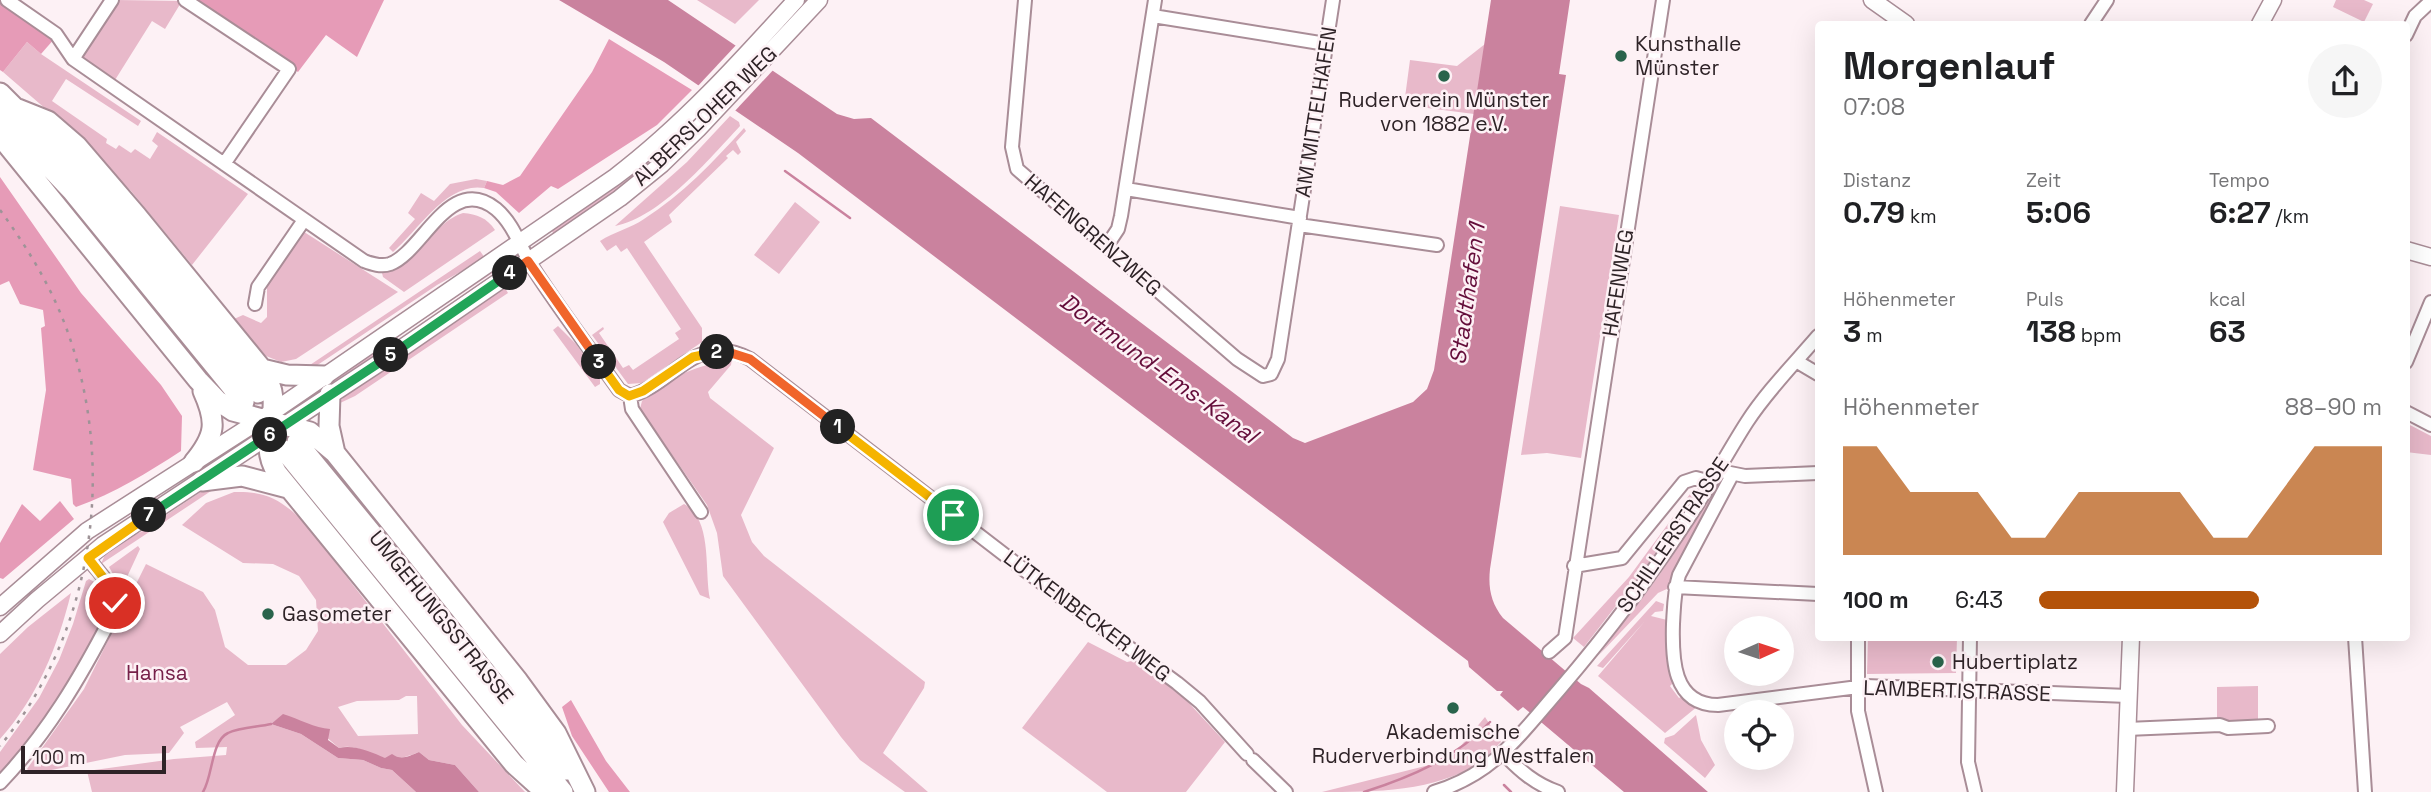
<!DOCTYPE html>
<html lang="de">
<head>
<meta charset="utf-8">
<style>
	body { margin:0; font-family:"Space Grotesk",sans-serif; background:#f6f6f6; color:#202124; height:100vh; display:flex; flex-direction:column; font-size:26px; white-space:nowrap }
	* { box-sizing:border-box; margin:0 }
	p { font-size:23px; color:#757577 }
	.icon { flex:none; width:38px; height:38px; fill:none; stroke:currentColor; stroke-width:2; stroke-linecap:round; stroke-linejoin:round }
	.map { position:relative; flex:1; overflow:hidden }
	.panel { position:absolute; left:1815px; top:21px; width:595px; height:620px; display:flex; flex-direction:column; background:#fff; border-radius:7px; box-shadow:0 7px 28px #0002 }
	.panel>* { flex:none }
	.needle { width:46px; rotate:87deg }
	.controls { position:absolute; left:1724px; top:616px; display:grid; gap:14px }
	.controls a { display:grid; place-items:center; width:70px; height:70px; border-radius:50%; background:#fff; box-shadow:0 7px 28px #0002; font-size:35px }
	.scale { position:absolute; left:21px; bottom:18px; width:145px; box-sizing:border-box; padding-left:7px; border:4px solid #2e2327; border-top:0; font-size:19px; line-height:24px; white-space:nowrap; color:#2e2327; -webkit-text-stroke:5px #fdf1f5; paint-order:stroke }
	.pin { position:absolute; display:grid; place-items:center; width:60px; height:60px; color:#fff; margin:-30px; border:4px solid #fff; border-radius:50%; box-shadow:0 2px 7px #0007 }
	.km { position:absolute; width:35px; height:35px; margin:-18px; border-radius:50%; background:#222; color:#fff; font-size:19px; line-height:35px; text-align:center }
	.round { display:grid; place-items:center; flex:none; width:74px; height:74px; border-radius:37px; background:#f6f6f6 }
	.summary { display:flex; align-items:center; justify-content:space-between; height:119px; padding:0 28px }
	h1 { font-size:38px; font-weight:600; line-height:52px }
	.stats { display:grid; grid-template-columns:repeat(3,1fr); gap:10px; height:119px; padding:7px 28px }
	.stats div { display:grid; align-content:center }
	.stats b { font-size:30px; font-weight:600 }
	.stats small { font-size:19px; font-weight:400 }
	.stats p { font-size:19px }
	.chart { height:196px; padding:14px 28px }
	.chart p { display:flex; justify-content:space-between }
	.chart svg { width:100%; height:126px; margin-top:7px; fill:#b45309; opacity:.7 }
	ul { padding:0 28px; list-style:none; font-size:23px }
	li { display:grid; grid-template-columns:112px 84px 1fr; align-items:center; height:52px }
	li i { height:18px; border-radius:9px; background:#b45309 }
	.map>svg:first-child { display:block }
	.green { fill:#e8b9ca; fill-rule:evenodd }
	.forest { fill:#e69bb7 }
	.water { fill:#ca829e }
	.pier { fill:#fdf1f5 }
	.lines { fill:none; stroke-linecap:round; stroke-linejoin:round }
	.stream { stroke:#ca829e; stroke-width:2.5 }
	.minor-casing { stroke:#a98d97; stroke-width:16 }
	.major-casing { stroke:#a98d97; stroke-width:19 }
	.highway-casing { stroke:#a98d97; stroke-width:23 }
	.minor { stroke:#fff; stroke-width:12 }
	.major { stroke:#fff; stroke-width:16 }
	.highway { stroke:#fff; stroke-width:19 }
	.rail { stroke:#9e9397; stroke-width:2.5; stroke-dasharray:3.5 7; stroke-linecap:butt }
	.split-1-casing { stroke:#fff; stroke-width:14 }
	.split-2-casing { stroke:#fff; stroke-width:14 }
	.split-3-casing { stroke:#fff; stroke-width:14 }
	.split-4-casing { stroke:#fff; stroke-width:14 }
	.split-5-casing { stroke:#fff; stroke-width:14 }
	.split-6-casing { stroke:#fff; stroke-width:14 }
	.split-7-casing { stroke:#fff; stroke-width:14 }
	.split-8-casing { stroke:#fff; stroke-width:14 }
	.split-1 { stroke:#f5b400; stroke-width:9 }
	.split-2 { stroke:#f0652b; stroke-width:9 }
	.split-3 { stroke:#f5b400; stroke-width:9 }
	.split-4 { stroke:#f0652b; stroke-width:9 }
	.split-5 { stroke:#22a559; stroke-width:9 }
	.split-6 { stroke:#22a559; stroke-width:9 }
	.split-7 { stroke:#22a559; stroke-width:9 }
	.split-8 { stroke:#f5b400; stroke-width:9 }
	.poi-dot { fill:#29634b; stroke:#fdf1f5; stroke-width:2.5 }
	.labels { text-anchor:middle; stroke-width:5; stroke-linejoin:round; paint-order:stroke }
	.poi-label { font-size:21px; fill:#2e2327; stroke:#fdf1f5; text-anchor:start }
	.street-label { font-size:21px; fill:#2e2327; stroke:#fdf1f5 }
	.park-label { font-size:21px; fill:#762049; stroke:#fdf1f5 }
	.water-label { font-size:23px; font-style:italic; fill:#640d3a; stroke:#fdf1f5 }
</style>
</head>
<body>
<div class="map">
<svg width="2431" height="792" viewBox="0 0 2431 792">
	<rect width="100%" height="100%" fill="#fdf1f5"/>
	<!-- green -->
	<path class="green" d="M117,0L182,1L165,29L152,21L115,80L80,57Z
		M697,0H759L735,24Z
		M2336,0H2364L2373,4L2364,22L2333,7Z
		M27,42L41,54L141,121L138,126L66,79L52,101L107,139L106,143L116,149L119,145L131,153L135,149L150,159L158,146L152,141L157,132L248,194L192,265L131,191L62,123L3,72Z
		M1485,44L1474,114L1404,105L1410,60L1457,66Z
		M699,111L704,115L661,158L555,237L552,231L628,179Z
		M730,116L739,122L740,126C709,159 661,217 615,226L687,162Z
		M744,128L746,131L736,142L741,152L738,155L733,150L726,156L728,158L669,215L672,222L644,242L702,328V342L642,383L628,384L592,335L603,327L604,329L599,333L623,368L629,365L633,370L679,339L675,333L681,329L627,248L621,252L616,245L607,251L600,241C614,232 631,228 644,219C683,194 713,162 744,128Z
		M476,179L487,181L484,188C446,182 419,230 393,252L389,248L415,219L408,213L421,193L434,201L450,184Z
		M795,202L820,222L779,274L754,255Z
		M1560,206L1619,215L1581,458L1547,453L1521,455Z
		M463,213C477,214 487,218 495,230L404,292L383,277L382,273C407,273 433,222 463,213Z
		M301,230L398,292L296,359L281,362L266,356L234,319L243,315L261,323L267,317V283Z
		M480,251L485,258L437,285L316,366L301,371Z
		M490,266L494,272L393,340L370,361L325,391L296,405Z
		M505,288L508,293L355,396L338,404L345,396Z
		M558,326L576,344L600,378V384L595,387L553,330Z
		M732,359L731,365L708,392L710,398L774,448L741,515L752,542L764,556L925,682L924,688L883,753L928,792H905L860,760L841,737L723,576L717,533L707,505L640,409L642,401C667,376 698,366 732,359Z
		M2406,423L2431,436V455L2406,452Z
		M208,487H217L101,564L106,552L121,541L141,532Z
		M1716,490L1717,491L1677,564L1669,588L1658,593L1599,655L1658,577Z
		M234,492C267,491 281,500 304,522L462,725L525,792H479L455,765L429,760L419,752C409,756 395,761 384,758C369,755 356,743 339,748L317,729L283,715L271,724L301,734L338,758L363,760L381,768L392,770L416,792H92L87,771L174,759L226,755L227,747L196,748L195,742L235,715L227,702L180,727L184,733L169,753L125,755L32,774L27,769L84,689L146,564L203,592L215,610L225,647L248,665H286L306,650L318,631L316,600L299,576L273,564L243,563L182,525L206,503ZM406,696H417L418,734L358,736L338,707L357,701L399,700Z
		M1690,494L1693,497L1643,571L1584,647L1573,638L1629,577Z
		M684,504C713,519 704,571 710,599L700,595L663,522L669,513Z
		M138,546L140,549L127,577L125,581L118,583L109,567Z
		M89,579L98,584L104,594L106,608L87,651L65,690L36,733L0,773V752L39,698L59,660L73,624L86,581Z
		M71,593C58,646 37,698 0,739V654L28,627Z
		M1656,601L1664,604L1663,611L1655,612L1651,616L1667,620L1666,658L1674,682L1670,686L1679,698L1684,695L1698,706L1665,733L1598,676L1645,621L1603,668L1597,666Z
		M1868,637H1957L1956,673L1867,674Z
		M1088,642L1127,662L1136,660L1188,702L1225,742L1186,792H1107L1022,728Z
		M2258,686V723L2238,724L2217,719V687Z
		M1696,715L1701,740L1715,765L1705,778L1664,743L1665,738L1674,735Z
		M1485,717L1501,742C1495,748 1488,756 1481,761C1438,792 1374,792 1322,792L1449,760Z"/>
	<!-- forest -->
	<path class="forest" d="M190,0H384L357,57L326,35L298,72Z
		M0,2L55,38L41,54L27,42L3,72L0,70Z
		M609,39L692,90L657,125L558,189L551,186L519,213L496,192L484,188L487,181L503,185L520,176L592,72Z
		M0,177L81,293L161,385L182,416L181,451C147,473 115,493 76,507L73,504L71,479L33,470L46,390L41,328L45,326L43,310L20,304L9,281L0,285Z
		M60,501L74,519L3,579L0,578V543L22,504L40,521Z
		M571,700L606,761L630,792H609L572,736L562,707Z"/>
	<!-- water -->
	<path class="water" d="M559,0H668L837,114L854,119L871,118L1293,438L1305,443L1413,402L1427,389L1434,370L1491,0H1570L1559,74L1566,75L1490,569C1488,588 1491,603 1503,618L1581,684L1589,688L1708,792H1624L1523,707L1518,711L1500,695L1503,691H1497L1469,667L1468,661L798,153L664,62Z
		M283,714C299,719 315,728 330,729L328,740L339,748C353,744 372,752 385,758L392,754C401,761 409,756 419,752L429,760L455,765L479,792H416L392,770L381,768L363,760L338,758L301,734L271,724Z"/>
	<!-- pier -->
	<path class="pier" d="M738,43L776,67L733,113L696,88Z"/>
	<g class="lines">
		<!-- stream -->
		<path class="stream" d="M785,171L850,218
			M1504,785L1511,792
			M203,792C213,776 211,741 228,733C240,727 259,727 271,724
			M1364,792C1411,777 1456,758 1490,722"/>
		<defs>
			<path id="minor" d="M7,0L56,34L73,59L364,261C372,264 381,267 390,264C423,252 450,172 496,209C514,224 521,249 533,268C560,310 590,349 619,390L630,396L632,409L701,512
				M185,0L289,69L224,164
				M1025,0L1012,147L1017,169L1237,359L1263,376L1271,374L1278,359L1333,0
				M1153,16L1326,44
				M2091,24L2107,0
				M2406,35L2415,16L2431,1
				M73,59L112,0
				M1126,189L1300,218
				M1299,225L1437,245
				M1106,247L1118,229L1121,216L1155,0
				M255,304L258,287L304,220
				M1796,361L1818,374
				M2406,362L2431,302
				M630,396C673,385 696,330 750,359L1027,572L1177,683L1200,702L1247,754
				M2406,412L2431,425
				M1725,472L1745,476L1818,473
				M1732,475L1679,575C1674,591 1674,607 1673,624C1672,657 1672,705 1718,705L1866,686L2128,696
				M1574,566L1622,558L1684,482L1696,478L1711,482
				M1675,587L1818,594
				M1858,637V711L1876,792
				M1970,637L1968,762L1975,792
				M2355,637L2365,792
				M1549,652L1565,638L1663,0
				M2127,729L2220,725L2228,728L2268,726
				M1503,753C1520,771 1535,784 1558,792
				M1253,760L1286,792
				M0,783C47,734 80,678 111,618C121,589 103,579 88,558
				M1434,792C1494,774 1519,736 1559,690C1608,633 1654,572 1695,508C1713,480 1729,450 1747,422C1767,391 1794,364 1818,336"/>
			<path id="major" d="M1872,0L1906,24
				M2260,24L2273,0
				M2406,250L2431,257
				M0,607L87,531L274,411L615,177C682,126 739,63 796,0
				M0,634L37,600L103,545L402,348L620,198L662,164L698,129L819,0
				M2125,792L2131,637"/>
			<path id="highway" d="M0,93L68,161L258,393
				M18,109L48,121L77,146L137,216L262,369C290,410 254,436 277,473L514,764L545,792
				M0,115L72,191L244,402
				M0,136L198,380L218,401L233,411L310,432L335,453L518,681L556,733L585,792
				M262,369L287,375L324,376
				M330,394L329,426L335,453
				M297,442L566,770
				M284,450L563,792
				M194,462C216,435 217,422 203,391
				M202,481L242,476L288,488"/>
		</defs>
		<!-- minor casing -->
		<use href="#minor" class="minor-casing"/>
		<!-- major casing -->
		<use href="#major" class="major-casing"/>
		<!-- highway casing -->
		<use href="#highway" class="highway-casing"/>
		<!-- minor -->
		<use href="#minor" class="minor"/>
		<!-- major -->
		<use href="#major" class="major"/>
		<!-- highway -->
		<use href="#highway" class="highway"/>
		<!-- rail -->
		<path class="rail" d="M0,210C27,247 51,286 67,330C117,468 94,632 0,746"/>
	</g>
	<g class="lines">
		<defs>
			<path id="split-1" d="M838,427L953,515"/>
			<path id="split-2" d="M717,352H728L750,359L838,427"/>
			<path id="split-3" d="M599,362L619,390L629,396L643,391L693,357L717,352"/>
			<path id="split-4" d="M510,273L528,261L599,362"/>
			<path id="split-5" d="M391,355L510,273"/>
			<path id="split-6" d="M270,435L391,355"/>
			<path id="split-7" d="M149,515L270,435"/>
			<path id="split-8" d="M115,603L110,586L88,558L149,515"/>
		</defs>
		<!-- split-1 casing -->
		<use href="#split-1" class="split-1-casing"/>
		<!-- split-2 casing -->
		<use href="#split-2" class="split-2-casing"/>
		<!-- split-3 casing -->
		<use href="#split-3" class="split-3-casing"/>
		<!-- split-4 casing -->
		<use href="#split-4" class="split-4-casing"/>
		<!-- split-5 casing -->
		<use href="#split-5" class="split-5-casing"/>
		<!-- split-6 casing -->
		<use href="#split-6" class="split-6-casing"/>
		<!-- split-7 casing -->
		<use href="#split-7" class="split-7-casing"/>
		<!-- split-8 casing -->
		<use href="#split-8" class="split-8-casing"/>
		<!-- split-1 -->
		<use href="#split-1" class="split-1"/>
		<!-- split-2 -->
		<use href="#split-2" class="split-2"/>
		<!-- split-3 -->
		<use href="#split-3" class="split-3"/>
		<!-- split-4 -->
		<use href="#split-4" class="split-4"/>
		<!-- split-5 -->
		<use href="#split-5" class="split-5"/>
		<!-- split-6 -->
		<use href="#split-6" class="split-6"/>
		<!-- split-7 -->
		<use href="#split-7" class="split-7"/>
		<!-- split-8 -->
		<use href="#split-8" class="split-8"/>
	</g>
	<!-- markers -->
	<g class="poi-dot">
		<circle cx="1621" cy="56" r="7"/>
		<circle cx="1444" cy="76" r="7"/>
		<circle cx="268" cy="614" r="7"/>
		<circle cx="1938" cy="662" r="7"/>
		<circle cx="1453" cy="708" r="7"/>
	</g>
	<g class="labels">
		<!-- poi labels -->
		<g class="poi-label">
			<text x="1635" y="51">Kunsthalle<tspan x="1635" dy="24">Münster</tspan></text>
			<text x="1444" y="107" text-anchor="middle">Ruderverein Münster<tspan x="1444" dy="24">von 1882 e.V.</tspan></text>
			<text x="282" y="621">Gasometer</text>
			<text x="1952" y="669">Hubertiplatz</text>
			<text x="1453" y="739" text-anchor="middle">Akademische<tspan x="1453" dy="24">Ruderverbindung Westfalen</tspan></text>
		</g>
		<!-- street labels -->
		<g class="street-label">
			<text transform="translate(1316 112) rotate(-81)" y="7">AM MITTELHAFEN</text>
			<text transform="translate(705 116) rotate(-44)" y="7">ALBERSLOHER WEG</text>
			<text transform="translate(1093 235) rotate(41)" y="7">HAFENGRENZWEG</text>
			<text transform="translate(1618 283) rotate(-81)" y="7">HAFENWEG</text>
			<text transform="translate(1673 535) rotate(-56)" y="7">SCHILLERSTRASSE</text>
			<text transform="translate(1087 616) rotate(37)" y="7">LÜTKENBECKER WEG</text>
			<text transform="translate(441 617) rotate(51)" y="7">UMGEHUNGSSTRASSE</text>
			<text transform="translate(1957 691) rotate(2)" y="7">LAMBERTISTRASSE</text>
		</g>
		<!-- park labels -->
		<g class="park-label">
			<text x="157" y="680">Hansa</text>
		</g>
		<!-- water labels -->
		<g class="water-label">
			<text transform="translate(1467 294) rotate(-82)" y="8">Stadthafen 1</text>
			<text transform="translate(1159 368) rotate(36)" y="8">Dortmund-Ems-Kanal</text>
		</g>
	</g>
</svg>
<div class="controls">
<a><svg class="needle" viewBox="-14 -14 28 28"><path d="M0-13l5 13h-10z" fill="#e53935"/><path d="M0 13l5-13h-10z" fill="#757577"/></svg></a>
<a><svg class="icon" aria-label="locate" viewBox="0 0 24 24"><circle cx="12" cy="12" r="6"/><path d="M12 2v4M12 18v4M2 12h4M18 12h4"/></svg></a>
</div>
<div class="scale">100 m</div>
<div class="pin" style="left:953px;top:515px;background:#1e9e55"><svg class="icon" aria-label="arrive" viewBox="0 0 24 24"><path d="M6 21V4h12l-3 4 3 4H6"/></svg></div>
<div class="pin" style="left:115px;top:603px;background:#d93025"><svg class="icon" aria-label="check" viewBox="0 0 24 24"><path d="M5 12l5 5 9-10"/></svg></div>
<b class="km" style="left:838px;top:427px">1</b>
<b class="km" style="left:717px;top:352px">2</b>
<b class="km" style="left:599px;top:362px">3</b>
<b class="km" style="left:510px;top:273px">4</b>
<b class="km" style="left:391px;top:355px">5</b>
<b class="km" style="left:270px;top:435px">6</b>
<b class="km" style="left:149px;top:515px">7</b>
<section class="panel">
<div class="summary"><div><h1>Morgenlauf</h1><p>07:08</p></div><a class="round"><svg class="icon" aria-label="share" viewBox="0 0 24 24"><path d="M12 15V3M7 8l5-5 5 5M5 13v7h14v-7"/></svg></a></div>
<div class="stats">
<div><p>Distanz</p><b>0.79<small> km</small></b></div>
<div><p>Zeit</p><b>5:06</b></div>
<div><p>Tempo</p><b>6:27<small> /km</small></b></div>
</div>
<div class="stats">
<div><p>Höhenmeter</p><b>3<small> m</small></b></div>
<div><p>Puls</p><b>138<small> bpm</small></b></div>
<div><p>kcal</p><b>63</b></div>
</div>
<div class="chart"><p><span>Höhenmeter</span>88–90 m</p>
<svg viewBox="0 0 160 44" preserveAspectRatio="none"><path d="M0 44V6L10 6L20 22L30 22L40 22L50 38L60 38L70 22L80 22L90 22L100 22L110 38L120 38L130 22L140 6L150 6L160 6V44z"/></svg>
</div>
<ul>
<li><b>100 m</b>6:43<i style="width:64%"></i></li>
</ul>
</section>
</div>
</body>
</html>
